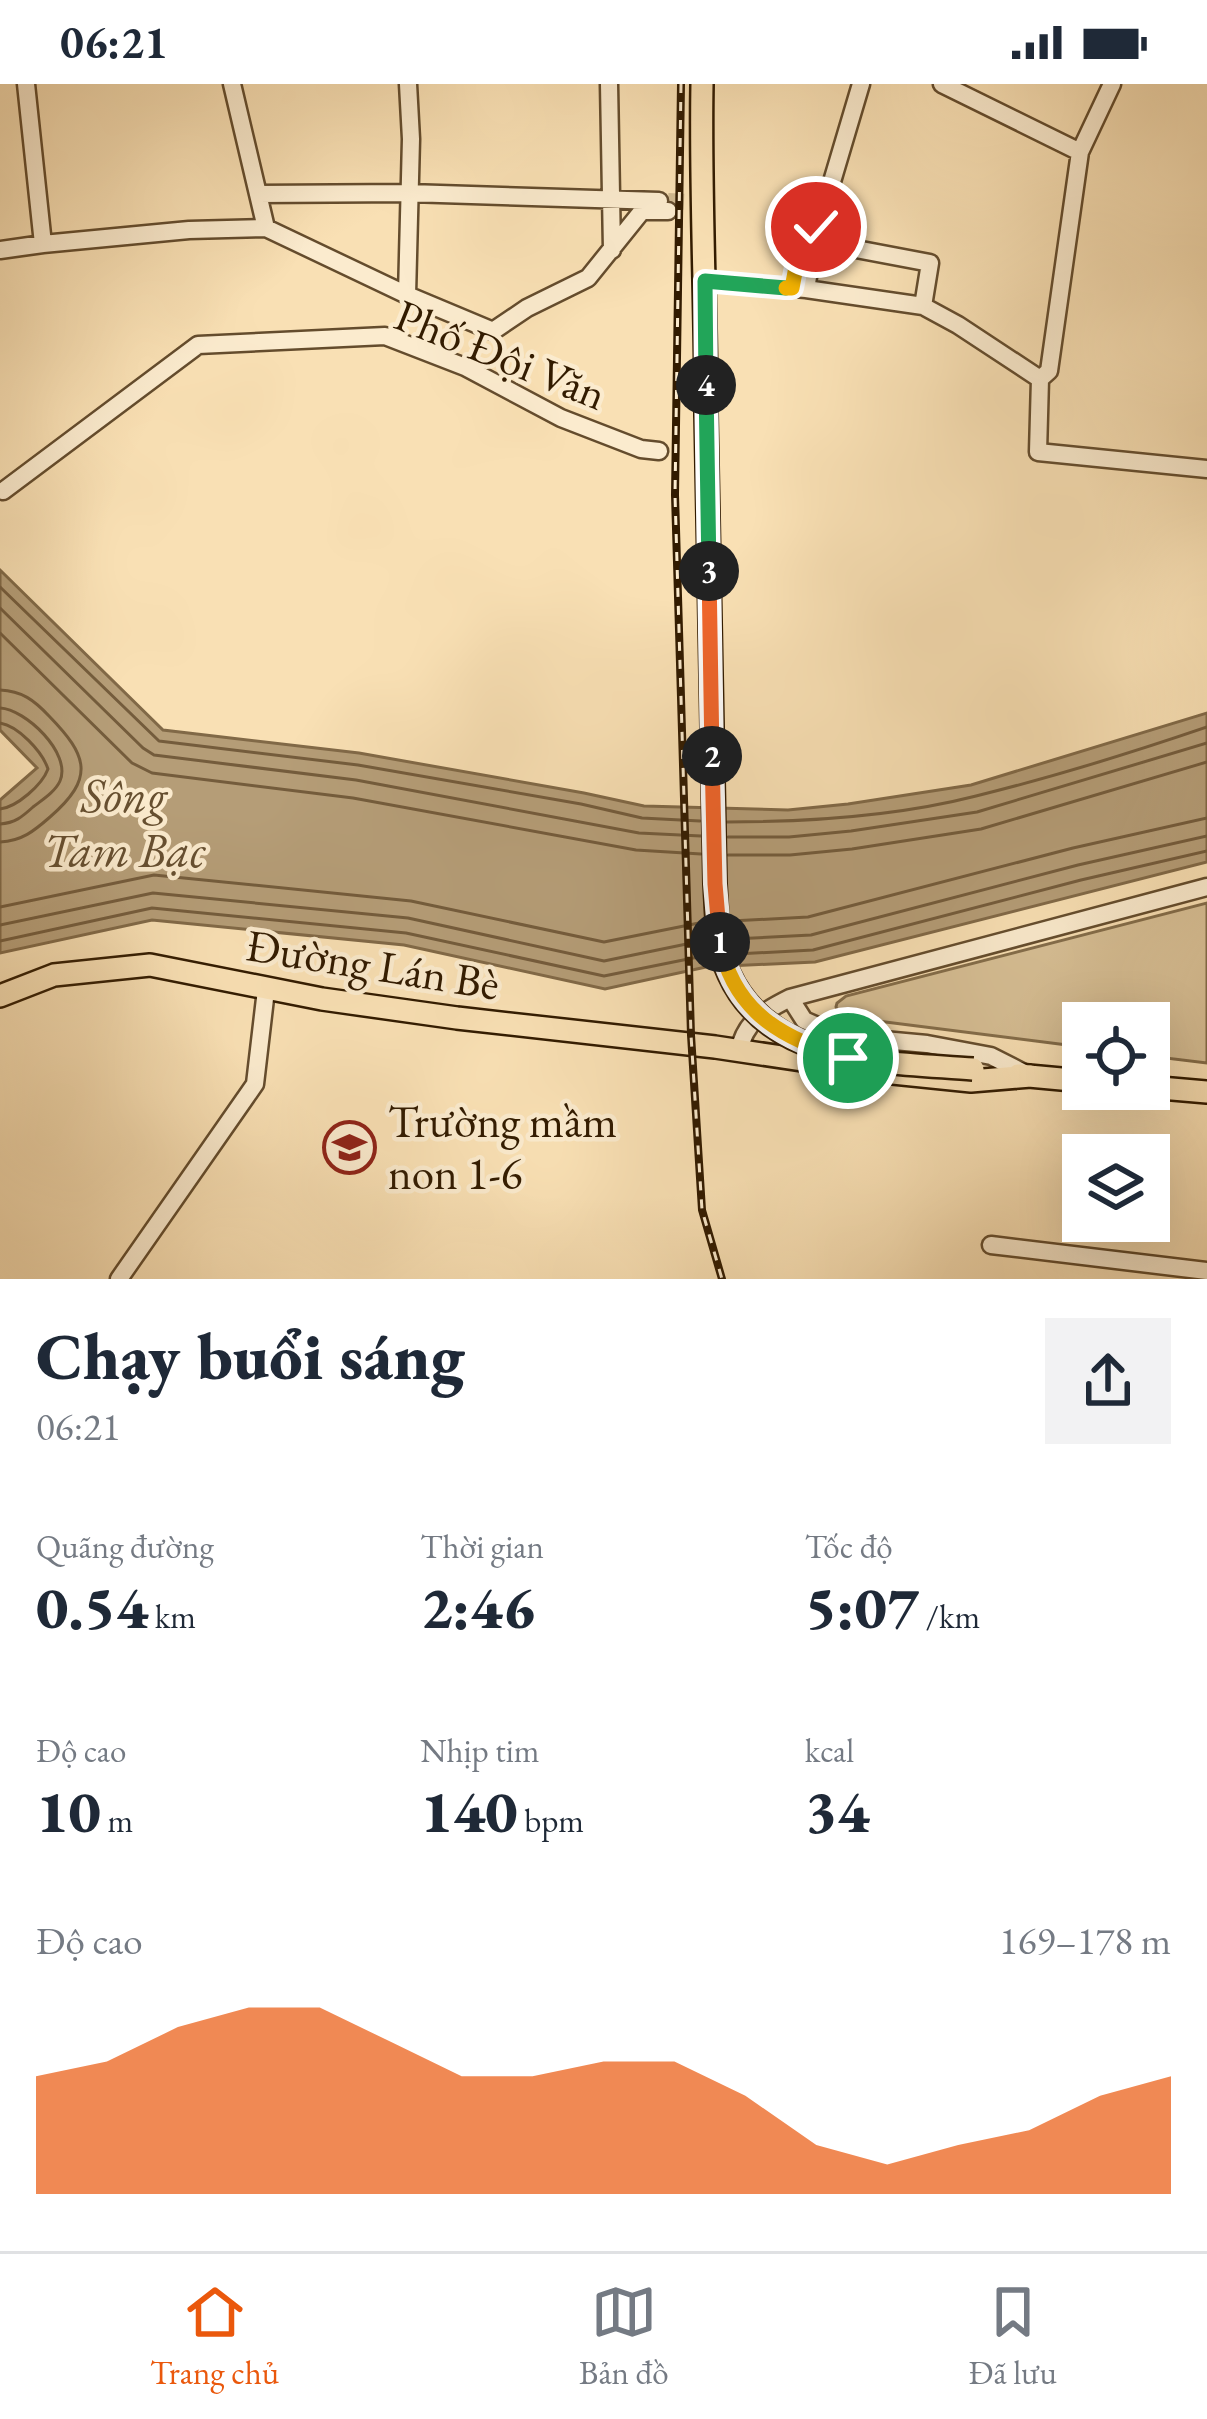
<!DOCTYPE html>
<html lang="vi">
<head>
<meta charset="utf-8">
<style>
	body { margin:0; font-family:"EB Garamond",serif; background:#f2f2f3; color:#1f2937; height:100vh; display:flex; flex-direction:column; font-size:45px; white-space:nowrap }
	* { box-sizing:border-box; margin:0 }
	p { font-size:39px; color:#747a83 }
	.icon { flex:none; width:66px; height:66px; fill:none; stroke:currentColor; stroke-width:2; stroke-linecap:round; stroke-linejoin:round }
	.map { position:relative; height:1195px; overflow:hidden }
	.panel { display:flex; flex-direction:column; background:#fff; flex:1 }
	.panel>* { flex:none }
	.buttons { position:absolute; left:1062px; top:918px; display:grid; gap:24px }
	.buttons a { display:grid; place-items:center; width:108px; height:108px; border-radius:0px; background:#fff; box-shadow:0 12px 48px #0002; font-size:60px }
	.pin { position:absolute; display:grid; place-items:center; width:102px; height:102px; color:#fff; margin:-51px; border:6px solid #fff; border-radius:50%; box-shadow:0 3px 12px #0007 }
	.km { position:absolute; width:60px; height:60px; margin:-30px; border-radius:50%; background:#222; color:#fff; font-size:33px; line-height:60px; text-align:center }
	.round { display:grid; place-items:center; flex:none; width:126px; height:126px; border-radius:0px; background:#f2f2f3 }
	.head { display:flex; align-items:center; justify-content:space-between; height:204px; padding:0 36px }
	h1 { font-size:66px; font-weight:800; line-height:90px }
	.stats { display:grid; grid-template-columns:repeat(3,1fr); gap:18px; height:204px; padding:12px 36px }
	.stats div { display:grid; align-content:center }
	.stats b { font-size:60px; font-weight:800 }
	.stats small { font-size:33px; font-weight:400 }
	.stats p { font-size:33px }
	.chart { height:336px; padding:24px 36px }
	.chart p { display:flex; justify-content:space-between }
	.chart svg { width:100%; height:216px; margin-top:12px; fill:#ea580c; opacity:.7 }
	.status { display:flex; justify-content:space-between; align-items:center; height:84px; padding:0 60px; background:#fff; direction:ltr }
	.status svg { height:33px; fill:currentColor }
	.tabs { display:flex; justify-content:space-around; align-items:center; height:168px; border-top:3px solid #e0e1e3; background:#fff; font-size:33px; color:#747a83 }
	.tabs a { display:grid; justify-items:center; gap:6px }
	.tabs .current { color:#ea580c }
	.map>svg:first-child { display:block }
	.green { fill:#d7bf95; stroke:#846d4a; stroke-width:3 }
	.water { fill:#b59d77; stroke:#816947; stroke-width:3 }
	.lines { fill:none; stroke-linecap:round; stroke-linejoin:round }
	.shore { stroke:#745c3c; stroke-width:3 }
	.minor-tunnel { stroke:#d1b990; stroke-width:16; stroke-dasharray:16 8; stroke-linecap:butt }
	.minor-casing { stroke:#644c2d; stroke-width:21 }
	.major-casing { stroke:#321b00; stroke-width:26 }
	.minor { stroke:#fbebce; stroke-width:16 }
	.major { stroke:#f9e0b4; stroke-width:21 }
	.rail-casing { stroke:#321b00; stroke-width:8 }
	.rail { stroke:#fbebce; stroke-width:3; stroke-dasharray:9; stroke-linecap:butt }
	.major-bridge-casing { stroke:#321b00; stroke-width:26; stroke-linecap:butt }
	.major-bridge { stroke:#f9e0b4; stroke-width:21 }
	.split-1-casing { stroke:#fff; stroke-width:24 }
	.split-2-casing { stroke:#fff; stroke-width:24 }
	.split-3-casing { stroke:#fff; stroke-width:24 }
	.split-4-casing { stroke:#fff; stroke-width:24 }
	.split-5-casing { stroke:#fff; stroke-width:24 }
	.split-6-casing { stroke:#fff; stroke-width:24 }
	.split-1 { stroke:#f5b400; stroke-width:15 }
	.split-2 { stroke:#f0652b; stroke-width:15 }
	.split-3 { stroke:#f0652b; stroke-width:15 }
	.split-4 { stroke:#22a559; stroke-width:15 }
	.split-5 { stroke:#22a559; stroke-width:15 }
	.split-6 { stroke:#f5b400; stroke-width:15 }
	.labels { text-anchor:middle; stroke-width:9; stroke-linejoin:round; paint-order:stroke }
	.street-label { font-size:45px; fill:#321b00; stroke:#fbebce }
	.poi-label { font-size:45px; fill:#321b00; stroke:#fbebce; text-anchor:start }
	.water-label { font-size:48px; font-style:italic; fill:#664f30; stroke:#fbebce }
</style>
</head>
<body>
<div class="status"><b>06:21</b><svg viewBox="0 0 49 12"><path d="M0 12V9h3v3zM5 12V6h3v6zM10 12V3h3v9zM15 12V0h3v12zM26 1h20v11H26zM47 4h2v5h-2z"/></svg></div>
<div class="map">
<svg width="1207" height="1195" viewBox="0 0 1207 1195">
	<rect width="100%" height="100%" fill="#f9e0b4"/>
	<filter id="stains"><feTurbulence type="fractalNoise" baseFrequency=".00167" numOctaves="4"/><feColorMatrix values="0 0 0 0 .2 0 0 0 0 .09 0 0 0 0 .02 0 0 0 .5 -.17"/></filter>
	<radialGradient id="worn" r=".72"><stop offset=".6" stop-color="#630" stop-opacity="0"/><stop offset="1" stop-color="#630" stop-opacity=".3"/></radialGradient>
	<!-- green -->
	<path class="green" d="M1207,819V979L1149,972V939H1083V963L854,934L838,928L836,923L837,919L846,912Z"/>
	<!-- water -->
	<path class="water" d="M0,486L163,646L359,669L584,709L644,722L788,726L848,720L971,701L1207,629V778L815,878L706,883L605,905L404,861L152,836L0,869V716L37,684L0,646Z"/>
	<g class="lines">
		<!-- shore -->
		<path class="shore" d="M0,503L159,657L358,681L581,720L642,734L700,737
			M0,524L143,664L154,671L356,696L639,749L701,752
			M0,549L132,679L152,689L353,714L636,766L701,770
			M0,606C22,607 34,616 49,632C88,672 95,694 50,733C34,747 22,757 0,758
			M0,624C25,625 72,669 60,697C55,708 42,716 33,723C22,733 15,739 0,740
			M0,639C18,642 42,667 48,685C42,701 17,723 0,725
			M727,738C808,738 898,732 976,712C1053,693 1131,669 1207,643
			M728,753H789L851,747L977,728L1207,659
			M728,771H790L852,765L981,745L1207,678
			M0,823L154,791L411,817L604,858L704,838
			M731,837L808,833L1073,764L1207,734
			M0,841L153,809L408,834L604,877L706,856
			M733,855L811,851L1078,781L1207,752
			M0,857L152,824L406,849L604,892L708,871
			M736,870L813,866L1081,796L1207,767"/>
		<!-- minor-tunnel -->
		<path class="minor-tunnel" d="M668,117L687,118"/>
		<defs>
			<path id="minor" d="M26,0L43,160
				M232,0L266,144
				M609,0L612,166
				M942,0L1080,68
				M258,110L409,109L659,117
				M0,166L43,160L189,146L266,144L407,211L493,247L527,224L588,194L642,127H668
				M705,197L806,205L923,222L958,241L1040,295L1038,368L1207,385
				M792,204L803,146L806,141L816,143L820,138L861,0
				M806,205L814,157L930,179L923,222
				M407,211L411,55L408,0
				M1040,295L1049,287L1080,68L1112,0
				M3,407L198,261L385,252L465,283L561,334L641,365L659,367
				M790,914L804,936L840,952L927,960L991,972L1030,992
				M739,967C745,937 764,927 790,914L1207,803
				M991,1161L1207,1187
				M119,1195L255,1000L266,906"/>
			<path id="major" d="M702,0C700,110 706,219 706,329
				M0,912L54,891L150,881L322,915L457,934L715,963L883,988L971,997L1031,992
				M1018,991L1083,997
				M1149,1003L1207,1008"/>
		</defs>
		<!-- minor casing -->
		<use href="#minor" class="minor-casing"/>
		<!-- major casing -->
		<use href="#major" class="major-casing"/>
		<!-- minor -->
		<use href="#minor" class="minor"/>
		<!-- major -->
		<use href="#major" class="major"/>
		<defs>
			<path id="rail" d="M681,0L675,411L691,951L702,1126L722,1195"/>
		</defs>
		<!-- rail casing -->
		<use href="#rail" class="rail-casing"/>
		<!-- rail -->
		<use href="#rail" class="rail"/>
		<defs>
			<path id="major-bridge" d="M706,329L715,800C717,829 716,863 729,890C771,982 888,978 973,985"/>
		</defs>
		<!-- major-bridge casing -->
		<use href="#major-bridge" class="major-bridge-casing"/>
		<!-- major-bridge -->
		<use href="#major-bridge" class="major-bridge"/>
	</g>
	<g class="lines">
		<defs>
			<path id="split-1" d="M720,858C733,928 784,956 848,974"/>
			<path id="split-2" d="M712,672L715,800L720,858"/>
			<path id="split-3" d="M709,487L712,672"/>
			<path id="split-4" d="M706,301L709,487"/>
			<path id="split-5" d="M706,301L705,197L786,204"/>
			<path id="split-6" d="M786,204H792L803,146L806,141L816,143"/>
		</defs>
		<!-- split-1 casing -->
		<use href="#split-1" class="split-1-casing"/>
		<!-- split-2 casing -->
		<use href="#split-2" class="split-2-casing"/>
		<!-- split-3 casing -->
		<use href="#split-3" class="split-3-casing"/>
		<!-- split-4 casing -->
		<use href="#split-4" class="split-4-casing"/>
		<!-- split-5 casing -->
		<use href="#split-5" class="split-5-casing"/>
		<!-- split-6 casing -->
		<use href="#split-6" class="split-6-casing"/>
		<!-- split-1 -->
		<use href="#split-1" class="split-1"/>
		<!-- split-2 -->
		<use href="#split-2" class="split-2"/>
		<!-- split-3 -->
		<use href="#split-3" class="split-3"/>
		<!-- split-4 -->
		<use href="#split-4" class="split-4"/>
		<!-- split-5 -->
		<use href="#split-5" class="split-5"/>
		<!-- split-6 -->
		<use href="#split-6" class="split-6"/>
	</g>
	<!-- icons -->
	<defs>
		<symbol id="school-ring" viewBox="-11 -11 22 22"><circle r="9.5" fill="#fbebce" stroke="#8f2418" stroke-width="1.5"/><path d="M0-5L7-2L0 1L-7-2ZM-4 1L0 2.5L4 1V4Q0 6-4 4Z" fill="#8f2418"/></symbol>
	</defs>
	<g fill-rule="evenodd">
		<use href="#school-ring" x="320" y="1034" width="59" height="59"/>
	</g>
	<g class="labels">
		<!-- street labels -->
		<g class="street-label">
			<text transform="translate(501 270) rotate(22)" y="16">Phố Đội Văn</text>
			<text transform="translate(373 880) rotate(9)" y="16">Đường Lán Bè</text>
		</g>
		<!-- poi labels -->
		<g class="poi-label">
			<text x="388" y="1053">Trường mầm<tspan x="388" dy="52">non 1-6</tspan></text>
		</g>
		<!-- water labels -->
		<g class="water-label">
			<text x="124" y="728">Sông<tspan x="124" dy="55">Tam Bạc</tspan></text>
		</g>
	</g>
	<rect width="100%" height="100%" filter="url(#stains)"/>
	<rect width="100%" height="100%" fill="url(#worn)"/>
</svg>
<div class="buttons">
<a><svg class="icon" aria-label="locate" viewBox="0 0 24 24"><circle cx="12" cy="12" r="6"/><path d="M12 2v4M12 18v4M2 12h4M18 12h4"/></svg></a>
<a><svg class="icon" aria-label="layers" viewBox="0 0 24 24"><path d="M12 4l9 5-9 5-9-5zM3 14l9 5 9-5"/></svg></a>
</div>
<div class="pin" style="left:848px;top:974px;background:#1e9e55"><svg class="icon" aria-label="arrive" viewBox="0 0 24 24"><path d="M6 21V4h12l-3 4 3 4H6"/></svg></div>
<div class="pin" style="left:816px;top:143px;background:#d93025"><svg class="icon" aria-label="check" viewBox="0 0 24 24"><path d="M5 12l5 5 9-10"/></svg></div>
<b class="km" style="left:720px;top:858px">1</b>
<b class="km" style="left:712px;top:672px">2</b>
<b class="km" style="left:709px;top:487px">3</b>
<b class="km" style="left:706px;top:301px">4</b>
</div>
<section class="panel">
<div class="head"><div><h1>Chạy buổi sáng</h1><p>06:21</p></div><a class="round"><svg class="icon" aria-label="share" viewBox="0 0 24 24"><path d="M12 15V3M7 8l5-5 5 5M5 13v7h14v-7"/></svg></a></div>
<div class="stats">
<div><p>Quãng đường</p><b>0.54<small> km</small></b></div>
<div><p>Thời gian</p><b>2:46</b></div>
<div><p>Tốc độ</p><b>5:07<small> /km</small></b></div>
</div>
<div class="stats">
<div><p>Độ cao</p><b>10<small> m</small></b></div>
<div><p>Nhịp tim</p><b>140<small> bpm</small></b></div>
<div><p>kcal</p><b>34</b></div>
</div>
<div class="chart"><p><span>Độ cao</span>169–178 m</p>
<svg viewBox="0 0 160 44" preserveAspectRatio="none"><path d="M0 44V20L10 17L20 10L30 6L40 6L50 13L60 20L70 20L80 17L90 17L100 24L110 34L120 38L130 34L140 31L150 24L160 20V44z"/></svg>
</div>
</section>
<nav class="tabs">
<a class="current"><svg class="icon" aria-label="home" viewBox="0 0 24 24"><path d="M3 11l9-7 9 7M6 9v11h12V9"/></svg>Trang chủ</a>
<a><svg class="icon" aria-label="map" viewBox="0 0 24 24"><path d="M3 6l6-2 6 2 6-2v14l-6 2-6-2-6 2zM9 4v14M15 6v14"/></svg>Bản đồ</a>
<a><svg class="icon" aria-label="saved" viewBox="0 0 24 24"><path d="M7 4h10v16l-5-4-5 4z"/></svg>Đã lưu</a>
</nav>
</body>
</html>
